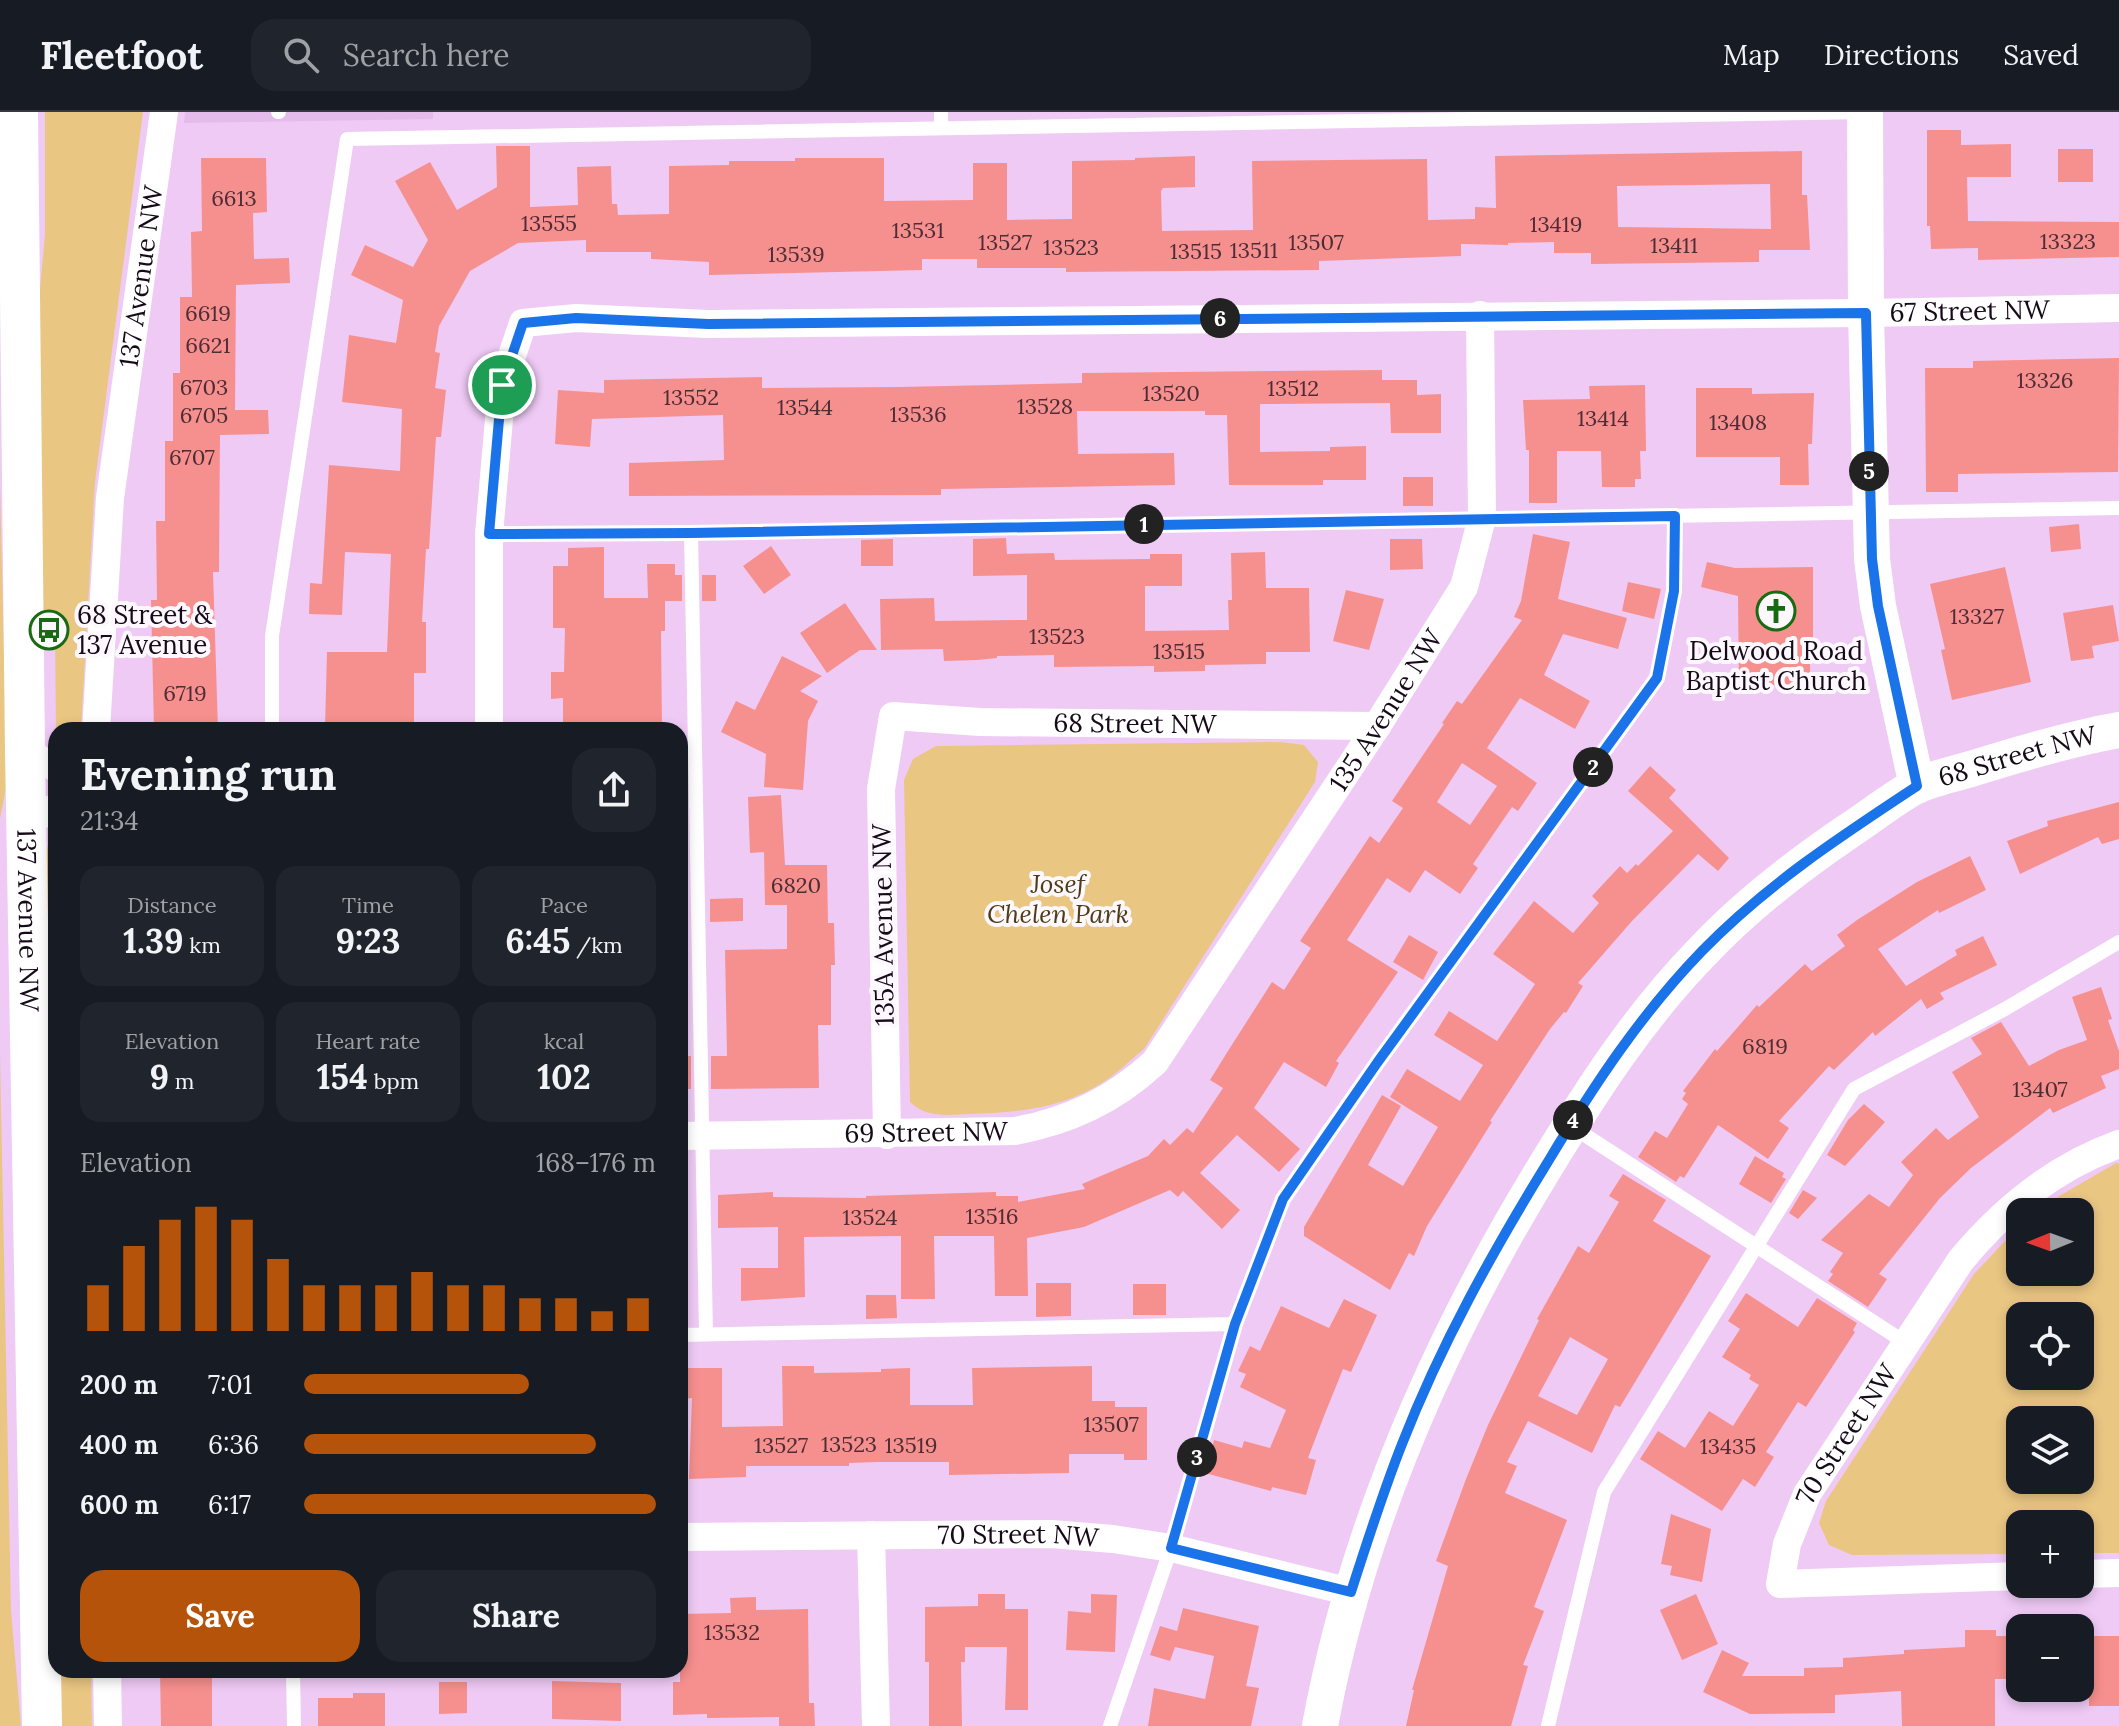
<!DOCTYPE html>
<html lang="en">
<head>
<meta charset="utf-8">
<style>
	body { margin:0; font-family:Lora,serif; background:#20242c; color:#f1f3f6; height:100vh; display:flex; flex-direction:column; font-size:30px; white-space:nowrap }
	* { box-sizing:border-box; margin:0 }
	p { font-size:26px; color:#9ea1a6 }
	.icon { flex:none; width:44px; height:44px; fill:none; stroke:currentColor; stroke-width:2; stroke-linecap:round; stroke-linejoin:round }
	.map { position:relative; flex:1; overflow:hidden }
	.details { position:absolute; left:48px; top:610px; width:640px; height:956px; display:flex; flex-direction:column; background:#171b24; border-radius:24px; box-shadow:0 4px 12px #0003 }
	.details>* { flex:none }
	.needle { width:52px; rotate:269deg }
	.controls { position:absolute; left:2006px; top:1086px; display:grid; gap:16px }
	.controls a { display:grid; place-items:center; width:88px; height:88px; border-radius:16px; background:#171b24; box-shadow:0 4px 12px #0003; font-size:40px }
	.pin { position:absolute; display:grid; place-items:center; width:68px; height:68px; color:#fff; margin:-34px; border:4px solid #fff; border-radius:50%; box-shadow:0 2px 8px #0007 }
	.km { position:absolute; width:40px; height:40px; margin:-20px; border-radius:50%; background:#222; color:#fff; font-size:22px; line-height:40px; text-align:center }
	.round { display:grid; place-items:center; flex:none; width:84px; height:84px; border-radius:24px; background:#20242c }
	.headline { display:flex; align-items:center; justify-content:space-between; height:136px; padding:0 32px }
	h1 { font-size:44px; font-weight:700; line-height:60px }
	.figures { display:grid; grid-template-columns:repeat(3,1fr); gap:12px; height:136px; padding:8px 32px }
	.figures div { display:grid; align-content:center; border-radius:20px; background:#20242c; text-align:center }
	.figures b { font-size:34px; font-weight:700 }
	.figures small { font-size:22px; font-weight:400 }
	.figures p { font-size:22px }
	.chart { height:224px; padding:16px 32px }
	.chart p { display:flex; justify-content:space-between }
	.chart svg { width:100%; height:144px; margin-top:8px; stroke:#b45309; stroke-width:6 }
	.cta { display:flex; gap:16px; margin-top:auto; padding:16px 32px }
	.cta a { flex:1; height:92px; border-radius:24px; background:#b45309; color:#fff; font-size:32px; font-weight:700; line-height:92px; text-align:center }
	.cta a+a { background:#20242c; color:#f1f3f6 }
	ul { padding:0 32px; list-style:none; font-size:26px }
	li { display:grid; grid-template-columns:128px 96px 1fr; align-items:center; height:60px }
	li i { height:20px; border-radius:10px; background:#b45309 }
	header { display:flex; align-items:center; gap:48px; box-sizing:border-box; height:112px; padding:0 40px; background:#171b24; border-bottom:2px solid #363941 }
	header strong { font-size:38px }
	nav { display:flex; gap:44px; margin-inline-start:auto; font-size:28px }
	.search { width:560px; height:72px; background:#20242c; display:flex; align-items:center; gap:20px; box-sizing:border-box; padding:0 28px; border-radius:24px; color:#9ea1a6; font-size:30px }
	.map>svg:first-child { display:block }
	.built { fill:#e5bbeb }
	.green { fill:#eac683; fill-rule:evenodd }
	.building { fill:#f6908e; fill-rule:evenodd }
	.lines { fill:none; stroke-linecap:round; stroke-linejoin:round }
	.service { stroke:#fff; stroke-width:14 }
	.minor { stroke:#fff; stroke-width:28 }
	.tertiary { stroke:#fff; stroke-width:36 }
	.secondary { stroke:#fff; stroke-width:40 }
	.route-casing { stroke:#fff; stroke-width:16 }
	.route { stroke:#1a73e8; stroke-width:10 }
	.labels { text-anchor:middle; stroke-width:8; stroke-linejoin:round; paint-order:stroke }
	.number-label { font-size:22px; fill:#4e2c36 }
	.street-label { font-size:26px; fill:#160a18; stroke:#fcf8fd }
	.poi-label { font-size:26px; fill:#160a18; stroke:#fcf8fd; text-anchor:start }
	.park-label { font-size:26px; font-style:italic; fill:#4f3c15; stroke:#fcf8fd }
</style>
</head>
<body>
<header>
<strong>Fleetfoot</strong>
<div class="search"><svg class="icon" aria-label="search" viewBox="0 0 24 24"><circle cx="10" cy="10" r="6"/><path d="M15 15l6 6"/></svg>Search here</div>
<nav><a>Map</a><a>Directions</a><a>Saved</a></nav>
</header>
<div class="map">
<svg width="2119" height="1614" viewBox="0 0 2119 1614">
	<rect width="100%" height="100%" fill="#efcaf5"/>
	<!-- built -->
	<path class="built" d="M185,0H433V7L184,11Z"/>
	<!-- green -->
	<path class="green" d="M45,0H143L95,370L81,618H56V622L55,519H40L35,231L45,123Z
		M0,373L7,671L0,707Z
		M1281,630L1304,633L1318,650L1315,670L1144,937C1131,947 1119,960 1105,969C1064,996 1017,1001 969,1002C947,1003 926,1006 910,990L904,668L913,647L936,634Z
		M56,716V1320L45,750L47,736Z
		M0,941L11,1499L21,1614H0Z
		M2116,1051L2119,1052V1441H2080V1412H2020V1442L1852,1443L1829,1433L1819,1411L1826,1389L1974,1162L2020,1113V1160H2080V1100H2032ZM2080,1204V1264H2020V1204ZM2080,1308V1368H2020V1308Z
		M60,1558H91L92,1614H61Z"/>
	<!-- building -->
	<path class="building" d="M1927,18H1961V33L2011,32V65H1967L1968,109L2119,110V145L1978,148V136L1931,137L1930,114H1927Z
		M496,34H530V95L578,93L577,55L611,54L612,92H617L618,103L669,102V54L729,53V49H795V46H884V89L973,88V51H1007V108L1072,107V49L1135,48V46L1195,44V75L1163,76L1161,79L1162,119L1253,118L1252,49L1427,47L1428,108L1475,107V95L1496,96L1495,44L1802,39V83H1807L1810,138H1759V150L1591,152V141H1554V130L1508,131V133L1461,132V144L1319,149V158L1066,160V156H977V147H922V158L709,163V150L651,147V140H586V128L518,131L470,159L439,214L435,240L440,241L435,276L446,278L441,325H436L429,437H426L422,510H426V561H414V615L325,616L327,540H387L391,442L345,440L342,503L309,502L310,471L322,472L329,353L400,359L402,297L342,290L349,223L396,231L403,188L351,163L365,133L413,155L428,128L395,69L430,50L457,98L497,75ZM1770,72L1771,117L1618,115L1617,74Z
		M2058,37H2093V70H2058Z
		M201,46H266L267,100L253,101L254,147L289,146L290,171L236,173L235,298H268L269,322L220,323L219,460H213L218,618H154L151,488H157L156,409H165V329H173V261H180V185H192L191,120L202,119Z
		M2119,246L2118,360L1958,362V380H1926L1925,256H1973V249Z
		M1382,258V268H1417V283L1441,282V321H1391L1390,291L1260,292V340L1330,339V335L1366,334V368H1323V373H1229L1227,303H1205V299H1077L1078,342L1174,341L1175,373L941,377V383L629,384V351L724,348L723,303L592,307L590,335L555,332L558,278L604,281V268L762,265V276L899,275L1082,271V261Z
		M1645,273L1646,339H1640L1641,367H1635V375H1602L1601,339H1557V391H1529V338H1526L1523,288L1590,287L1589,274Z
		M1696,276H1752V282L1814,281L1812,332H1808L1809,373H1780V345H1696Z
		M1403,365H1433V394H1403Z
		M2079,412L2081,437L2051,440L2049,415Z
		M1533,422L1570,430L1558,487L1627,506L1618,537L1563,522L1544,563L1590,589L1575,617L1520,586L1487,636L1537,671L1518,699L1512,695L1473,752L1478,756L1460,782L1425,758L1410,781L1387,766L1347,828L1398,860L1336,949L1339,951L1326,975L1284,950L1254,996L1300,1037L1279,1060L1237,1023L1200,1061L1240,1098L1222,1117L1183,1079L1178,1085L1170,1078L1084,1115L1027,1126L1028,1184H995L994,1124H934L935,1187H901V1124L804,1125L805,1185L741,1189V1156H778V1115L718,1116V1083L773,1080V1085L866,1086V1084L996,1080V1084H1018V1090L1085,1077L1082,1072L1148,1044L1164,1027L1170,1033L1187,1016L1193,1021L1223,976L1210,968L1228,939L1272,870L1284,878L1311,836L1300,829L1370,724L1379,731L1403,696L1392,689L1444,612L1442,611L1457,589L1462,592L1522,508L1514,505L1521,489ZM1462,651L1497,674L1470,713L1437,690Z
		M1006,426L1007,442L1054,441L1055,448L1150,447V442H1182V474H1145V519L1229,518L1228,488H1232L1231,441L1265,440L1266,476H1309L1310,540H1266V552L1205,553V559L1154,560V554L1054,555V543L997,544V546L977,548L944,549L943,537L881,538L880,487L934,486L935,509L1027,508V463L973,464V427Z
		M893,427V454H861V428Z
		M1390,427H1422L1423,457L1390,458Z
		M771,434L791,463L764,482L743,454Z
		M604,435V486H648L647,452H675V463H682V489H665V519H661L662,618H563V586L551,587V560H564L565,516H553V454H568V436Z
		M1707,450L1735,456L1813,455V536H1810V573H1739L1738,484L1701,475Z
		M2005,455L2031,570L1952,588L1941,538L1945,537L1930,472Z
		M702,463H716V489H702Z
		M1628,470L1661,477L1654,507L1622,499Z
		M1346,478L1384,487L1369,538L1333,529Z
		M845,491L877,538H860L827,561L800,521Z
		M2113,493L2119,529L2092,534L2094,546L2071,549L2063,501Z
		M782,544L822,564L800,579L818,589L808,609L803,678L764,675L766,642L721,620L736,589L755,598Z
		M1650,654L1676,678L1669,686L1729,746L1718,759L1698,742L1632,809L1578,871L1583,874L1566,901L1564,900L1550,917L1490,1009L1492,1010L1427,1114L1414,1144L1409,1141L1390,1178L1304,1124V1115L1382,983L1401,994L1368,1053L1403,1074L1438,1015L1390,985L1407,957L1460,989L1483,953L1434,923L1449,899L1497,929L1535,872L1493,842L1534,789L1573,821L1599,791L1592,784L1620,754L1627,761L1636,752L1638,754L1673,719L1628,679Z
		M781,683L785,753H827L828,811H834L835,853H831V913H818L819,976L711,977V944H727L725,838L787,837V793H765L764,740L750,741L748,685Z
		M2119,690V727L2102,732L2098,725L2020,762L2007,729L2048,714L2047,709Z
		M1970,744L1986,778L1939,801L1938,798L1878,837L1906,874L1957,843L1955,838L1983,824L1997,853L1940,881L1944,887L1927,897L1921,887L1875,924L1873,920L1834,958L1829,954L1779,1009L1789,1016L1768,1047L1718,1013L1684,1066L1680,1064L1676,1070L1638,1045L1655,1019L1667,1026L1688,992L1682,987L1686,981L1683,979L1715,937L1717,939L1757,893L1759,895L1805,852L1812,859L1845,834L1837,823L1857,808L1917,770Z
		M743,786V809L710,810V787Z
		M1409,823L1438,840L1423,868L1393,850Z
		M2101,875L2112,907L2108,908L2119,939V957L2101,964L2106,976L2053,1001L2050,996L1971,1056L1940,1086L1879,1162L1887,1167L1868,1195L1828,1169L1833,1162L1830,1160L1843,1141L1821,1128L1869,1082L1889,1095L1913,1063L1901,1050L1936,1016L1948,1028L1979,1005L1952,960L1982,942L1971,926L2001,910L2029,954L2059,938L2087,928L2072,885Z
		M680,944H691V977H680Z
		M1864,992L1885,1010L1845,1054L1827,1043L1848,1008Z
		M1755,1044L1784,1061L1782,1065L1786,1067L1771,1091L1739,1072Z
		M1623,1062L1666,1088L1653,1109L1711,1144L1620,1295L1615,1293L1592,1341L1528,1309L1507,1350L1517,1354L1505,1381L1567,1408L1534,1495L1544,1499L1523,1553L1528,1554L1511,1614H1406L1414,1578H1412L1448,1454L1436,1449L1466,1367L1488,1313L1539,1208L1537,1207L1578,1134L1589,1141L1619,1090L1609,1084ZM1570,1225L1608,1247L1577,1303L1538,1284Z
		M1803,1078L1817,1086L1798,1107L1789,1101Z
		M1036,1171H1071V1204L1036,1205Z
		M1133,1172H1166V1203H1133Z
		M1746,1181L1798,1215L1817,1186L1857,1211L1853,1218L1855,1220L1806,1295L1798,1290L1766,1340L1774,1345L1755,1375L1743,1367L1722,1399L1640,1347L1658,1319L1685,1336L1709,1299L1733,1314L1759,1273L1749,1267L1751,1263L1722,1245L1740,1217L1728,1209Z
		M866,1183H896L897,1206L866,1207Z
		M1344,1187L1377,1203L1351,1260L1343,1257L1324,1304L1308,1346L1316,1348L1306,1383L1272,1375L1271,1379L1205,1361L1214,1328L1242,1336L1244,1329L1270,1336L1286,1298L1240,1275L1246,1262L1238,1259L1250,1234L1260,1239L1281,1194L1329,1216Z
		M782,1254H814V1261L881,1260V1257L910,1256V1293H973L972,1256L1092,1254V1289H1115V1295H1147V1348H1124V1342H1069V1361L949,1363V1350H877L849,1351V1354H746V1365L689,1367L692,1286L684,1287V1256H722V1315L783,1314Z
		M1671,1402L1711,1417L1702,1470L1670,1463L1672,1454L1661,1452Z
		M978,1482H1005V1497H1028V1598H1005L1007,1535H965V1550H961L962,1614H929V1550H925V1495L978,1494Z
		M1091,1482L1117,1483L1115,1540L1066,1538L1068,1499L1091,1501Z
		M1696,1482L1718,1532L1682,1548L1660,1498Z
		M756,1485V1498L808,1497L809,1591H814L815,1614H779V1605L707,1606V1602L673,1603V1570H680V1502L731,1501L730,1486Z
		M1183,1496L1259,1514L1246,1574L1259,1576L1251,1614H1148L1154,1576L1205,1587L1214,1544L1175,1535L1170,1549L1150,1543L1160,1514L1177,1519Z
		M1965,1518H1996V1524H2020V1567H1995V1614H1902L1901,1579L1835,1583V1601L1750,1602L1703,1580L1722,1538L1749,1551L1742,1564H1804V1556L1843,1555V1546L1904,1542V1538L1965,1535Z
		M2088,1524H2119V1594H2089Z
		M160,1558H212V1614H161Z
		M552,1569L621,1571V1609L552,1607Z
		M439,1570H467V1601L439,1602Z
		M353,1581H385V1614H318V1586H353Z"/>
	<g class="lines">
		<!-- service -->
		<path class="service" d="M278,0H279
			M941,0V16
			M691,421L706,1222
			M489,422L691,421L2119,396
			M272,618V524L347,27L1866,0
			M1571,1014L1906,1231
			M680,1223L1235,1212
			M293,1558L294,1614
			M1110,1614L1171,1436L1235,1212L1283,1087L1329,1018L1473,818L1657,566L1674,479L1675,404
			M1548,1614L1604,1380L1854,977L2005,897L2119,830"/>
		<!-- minor -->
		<g class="minor">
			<path id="s1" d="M96,618L110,386L164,0"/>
			<path id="s2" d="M489,618V422L502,273L523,211L576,206L708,212L1866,201L2119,196"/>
			<path d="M25,639L56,656"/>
			<path d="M26,711L56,695"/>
			<path id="s3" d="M887,1023L881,677L893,604L980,610L1377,614"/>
			<path id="s4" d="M680,1024L1015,1019C1069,1009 1114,988 1155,950L1377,614L1464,475L1482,406L1480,203"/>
			<path d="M871,1423L876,1614"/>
			<path id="s5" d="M680,1425L1051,1422L1113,1427L1171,1436L1351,1480"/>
			<path d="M2080,1462L2119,1461"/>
			<path id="s6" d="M2020,1464L1780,1472L1787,1432L1807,1382L1961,1148C2005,1095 2055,1055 2119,1032"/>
			<path d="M107,1558L108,1614"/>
		</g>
		<!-- tertiary -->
		<g class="tertiary">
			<path d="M1865,0L1866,201L1872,447L1878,494L1917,674"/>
			<path id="s7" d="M1320,1614C1357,1413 1439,1228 1545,1055C1592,978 1638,906 1701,841C1746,793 1798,753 1853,716C1874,702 1894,686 1916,674C1933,666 1955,662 1974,656C2022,641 2069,627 2119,618"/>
		</g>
		<!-- secondary -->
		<path class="secondary" id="s8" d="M18,0L25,639L42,1614"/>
	</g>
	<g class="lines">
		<defs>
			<path id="route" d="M1866,201L1872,447L1878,494L1917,674C1841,724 1766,773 1702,839C1641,902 1594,973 1549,1048C1493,1139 1441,1232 1402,1332C1383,1380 1367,1430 1351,1480L1171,1436L1235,1212L1283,1087L1377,951L1657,566L1674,479L1675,404L691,421L489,422L502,273L523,211L576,206L708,212Z"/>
		</defs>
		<!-- route casing -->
		<use href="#route" class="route-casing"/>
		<!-- route -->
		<use href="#route" class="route"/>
	</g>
	<!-- icons -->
	<defs>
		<symbol id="church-ring" viewBox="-11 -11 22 22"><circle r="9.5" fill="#fcf8fd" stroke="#196b11" stroke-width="1.5"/><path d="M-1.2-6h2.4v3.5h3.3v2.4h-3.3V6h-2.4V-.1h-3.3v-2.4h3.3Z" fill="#196b11"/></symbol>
		<symbol id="bus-ring" viewBox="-11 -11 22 22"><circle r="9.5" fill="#fcf8fd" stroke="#196b11" stroke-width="1.5"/><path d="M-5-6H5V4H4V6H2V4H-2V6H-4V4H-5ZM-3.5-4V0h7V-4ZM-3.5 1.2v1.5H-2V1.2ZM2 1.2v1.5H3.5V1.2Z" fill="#196b11"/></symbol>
	</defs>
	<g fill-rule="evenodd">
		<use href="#church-ring" x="1754" y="477" width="44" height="44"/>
		<use href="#bus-ring" x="27" y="496" width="44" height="44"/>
	</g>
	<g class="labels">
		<!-- number labels -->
		<g class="number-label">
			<text x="234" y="94">6613</text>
			<text x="549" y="119">13555</text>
			<text x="1556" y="120">13419</text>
			<text x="918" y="126">13531</text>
			<text x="2068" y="137">13323</text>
			<text x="1005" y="138">13527</text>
			<text x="1316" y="138">13507</text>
			<text x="1674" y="141">13411</text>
			<text x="1071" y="143">13523</text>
			<text x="1254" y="146">13511</text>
			<text x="1196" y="147">13515</text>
			<text x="796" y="150">13539</text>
			<text x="208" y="209">6619</text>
			<text x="208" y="241">6621</text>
			<text x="2045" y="276">13326</text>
			<text x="204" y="283">6703</text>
			<text x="1293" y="284">13512</text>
			<text x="1171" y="289">13520</text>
			<text x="691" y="293">13552</text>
			<text x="1045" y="302">13528</text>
			<text x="805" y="303">13544</text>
			<text x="918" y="310">13536</text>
			<text x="204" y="311">6705</text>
			<text x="1603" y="314">13414</text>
			<text x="1738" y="318">13408</text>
			<text x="192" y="353">6707</text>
			<text x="1977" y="512">13327</text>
			<text x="1057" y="532">13523</text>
			<text x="1179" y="547">13515</text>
			<text x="185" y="589">6719</text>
			<text x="796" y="781">6820</text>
			<text x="1765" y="942">6819</text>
			<text x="2040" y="985">13407</text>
			<text x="992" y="1112">13516</text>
			<text x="870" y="1113">13524</text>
			<text x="1111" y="1320">13507</text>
			<text x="849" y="1340">13523</text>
			<text x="781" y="1341">13527</text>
			<text x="911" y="1341">13519</text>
			<text x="1728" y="1342">13435</text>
			<text x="732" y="1528">13532</text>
		</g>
		<!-- street labels -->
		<g class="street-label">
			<text dy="9" stroke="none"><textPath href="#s1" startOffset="456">137 Avenue NW</textPath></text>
			<text dy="9" stroke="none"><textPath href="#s2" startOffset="1858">67 Street NW</textPath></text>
			<text dy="9" stroke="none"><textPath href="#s4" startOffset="914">135 Avenue NW</textPath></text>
			<text dy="9" stroke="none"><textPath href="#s3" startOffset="662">68 Street NW</textPath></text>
			<text dy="9" stroke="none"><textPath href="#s7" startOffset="1250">68 Street NW</textPath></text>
			<text dy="9" stroke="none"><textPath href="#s8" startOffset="808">137 Avenue NW</textPath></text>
			<text transform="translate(883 813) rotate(-91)" y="9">135A Avenue NW</text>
			<text dy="9" stroke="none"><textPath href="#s4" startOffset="246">69 Street NW</textPath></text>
			<text dy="9" stroke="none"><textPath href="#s6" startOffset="406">70 Street NW</textPath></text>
			<text dy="9" stroke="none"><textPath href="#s5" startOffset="338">70 Street NW</textPath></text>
		</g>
		<!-- poi labels -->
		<g class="poi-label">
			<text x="77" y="512">68 Street &amp;<tspan x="77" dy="30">137 Avenue</tspan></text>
			<text x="1776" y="548" text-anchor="middle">Delwood Road<tspan x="1776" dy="30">Baptist Church</tspan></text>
		</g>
		<!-- park labels -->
		<g class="park-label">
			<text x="1058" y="781">Josef<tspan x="1058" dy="30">Chelen Park</tspan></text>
		</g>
	</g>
</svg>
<div class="controls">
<a><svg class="needle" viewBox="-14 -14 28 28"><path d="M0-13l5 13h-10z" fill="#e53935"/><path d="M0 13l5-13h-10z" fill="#9ea1a6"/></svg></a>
<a><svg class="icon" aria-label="locate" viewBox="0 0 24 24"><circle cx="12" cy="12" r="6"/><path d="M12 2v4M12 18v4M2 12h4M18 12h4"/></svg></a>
<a><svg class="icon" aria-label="layers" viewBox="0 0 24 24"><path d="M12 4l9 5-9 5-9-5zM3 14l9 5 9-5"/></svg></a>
<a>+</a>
<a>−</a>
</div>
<div class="pin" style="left:502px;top:273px;background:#1e9e55"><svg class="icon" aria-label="arrive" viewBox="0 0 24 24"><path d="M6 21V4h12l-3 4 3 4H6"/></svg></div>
<b class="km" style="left:1144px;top:412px">1</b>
<b class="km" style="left:1593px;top:655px">2</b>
<b class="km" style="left:1197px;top:1345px">3</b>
<b class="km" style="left:1573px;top:1008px">4</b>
<b class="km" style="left:1869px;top:359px">5</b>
<b class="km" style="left:1220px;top:206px">6</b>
<section class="details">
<div class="headline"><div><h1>Evening run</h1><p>21:34</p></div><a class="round"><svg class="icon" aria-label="share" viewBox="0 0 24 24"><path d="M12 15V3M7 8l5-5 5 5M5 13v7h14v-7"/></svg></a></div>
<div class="figures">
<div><p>Distance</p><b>1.39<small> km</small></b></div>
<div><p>Time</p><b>9:23</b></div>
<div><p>Pace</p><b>6:45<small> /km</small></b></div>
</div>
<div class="figures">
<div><p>Elevation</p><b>9<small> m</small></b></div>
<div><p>Heart rate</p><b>154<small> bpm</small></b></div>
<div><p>kcal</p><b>102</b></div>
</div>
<div class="chart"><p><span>Elevation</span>168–176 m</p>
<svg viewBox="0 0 160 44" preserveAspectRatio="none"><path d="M5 44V30M15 44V18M25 44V10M35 44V6M45 44V10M55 44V22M65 44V30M75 44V30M85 44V30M95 44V26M105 44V30M115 44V30M125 44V34M135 44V34M145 44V38M155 44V34"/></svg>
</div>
<ul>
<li><b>200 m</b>7:01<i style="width:64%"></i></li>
<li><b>400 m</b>6:36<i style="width:83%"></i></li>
<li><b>600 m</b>6:17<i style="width:100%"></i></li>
</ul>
<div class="cta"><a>Save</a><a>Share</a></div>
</section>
</div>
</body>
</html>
